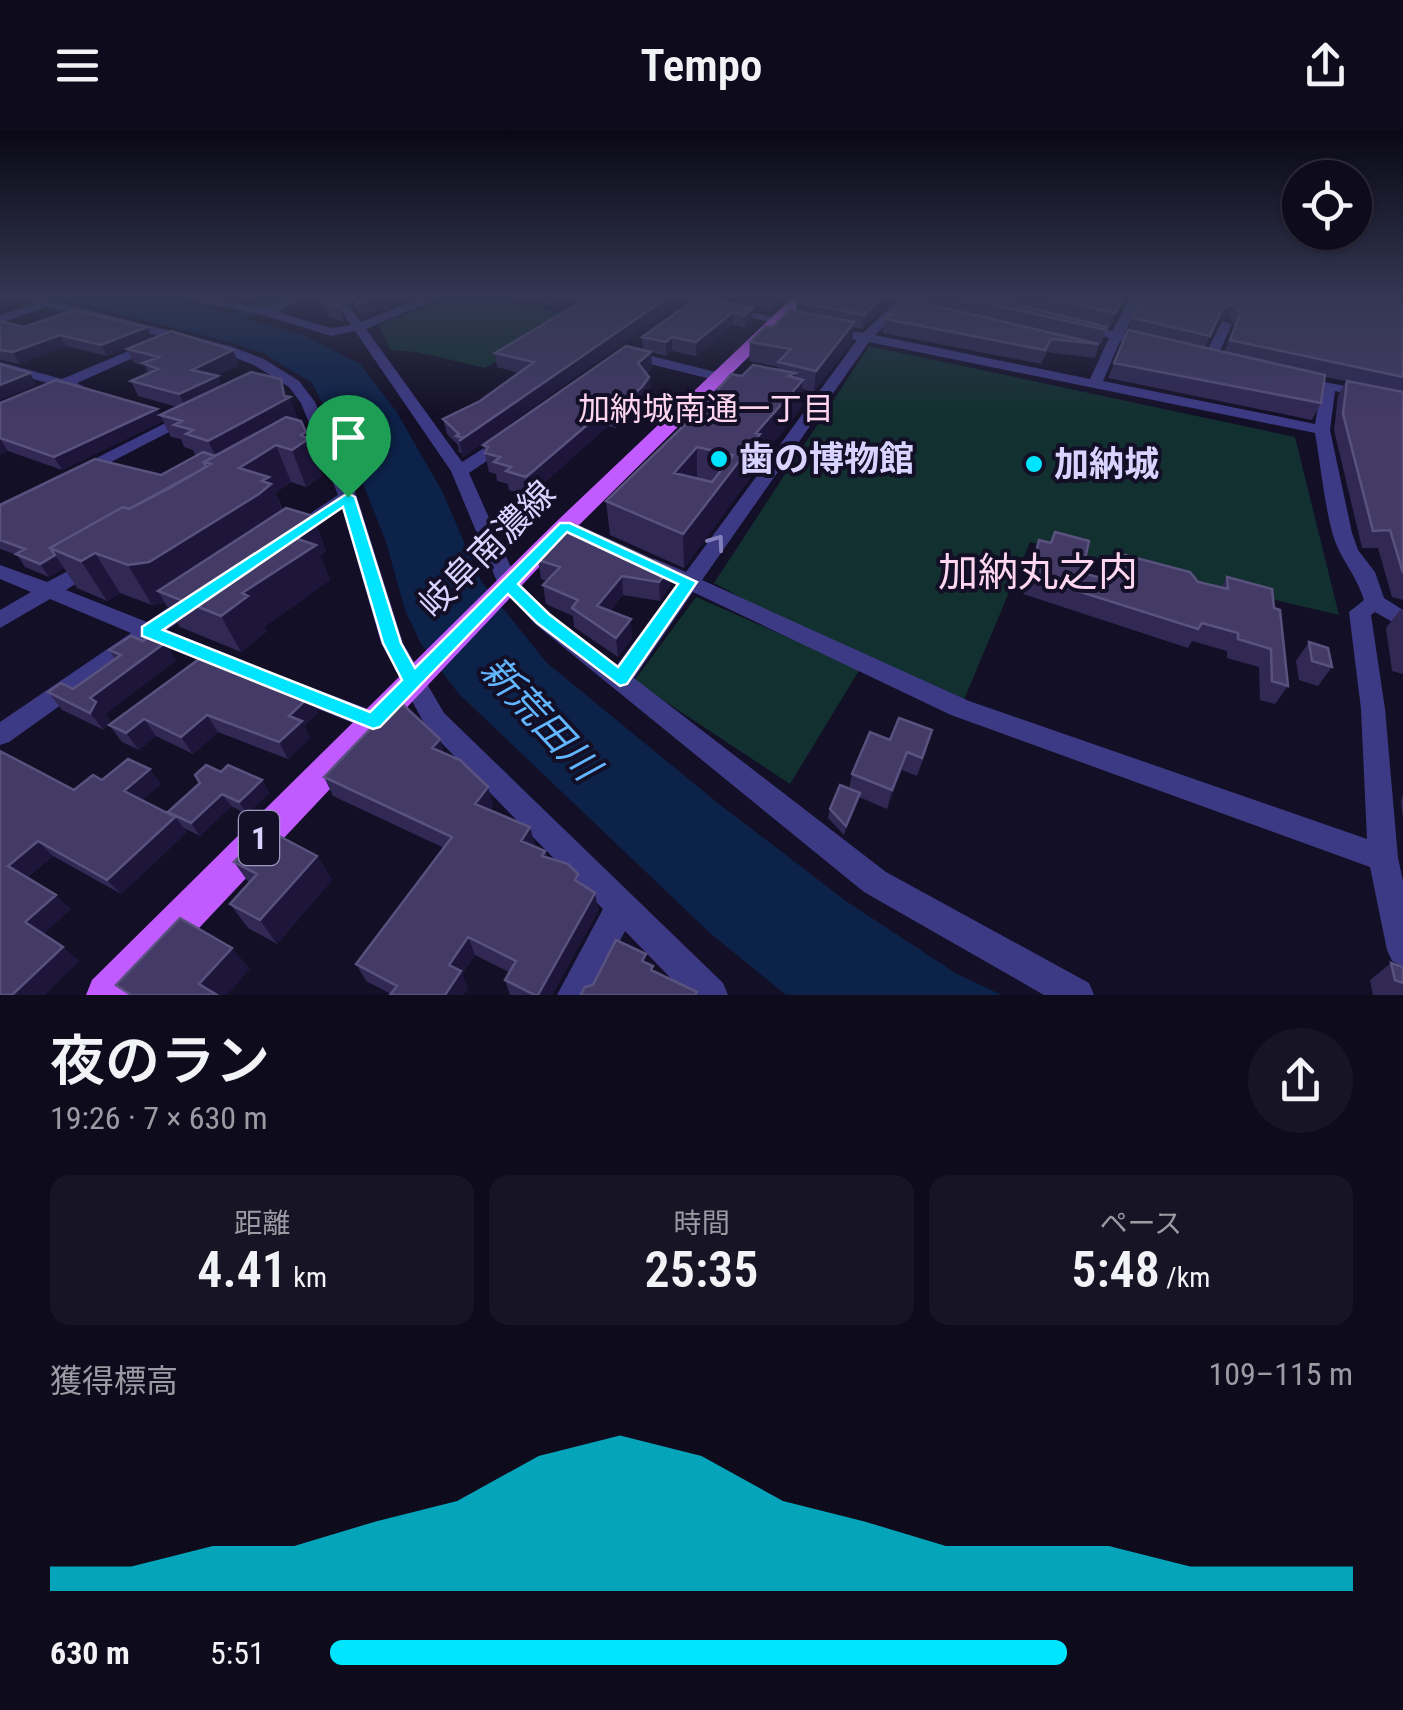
<!DOCTYPE html>
<html lang="ja">
<head>
<meta charset="utf-8">
<style>
	body { margin:0; font-family:"Roboto Condensed","Noto Sans JP",sans-serif; background:#171425; color:#f1f3f6; height:100vh; display:flex; flex-direction:column; font-size:38px; white-space:nowrap }
	* { box-sizing:border-box; margin:0 }
	p { font-size:32px; color:#9b9ba3 }
	.icon { flex:none; width:55px; height:55px; fill:none; stroke:currentColor; stroke-width:2; stroke-linecap:round; stroke-linejoin:round }
	.map { position:relative; height:865px; overflow:hidden }
	.details { display:flex; flex-direction:column; background:#0e0b1c; flex:1 }
	.details>* { flex:none }
	.fabs { position:absolute; left:1282px; top:30px; display:grid; gap:20px }
	.fabs a { display:grid; place-items:center; width:90px; height:90px; border-radius:50%; background:#0e0b1c; box-shadow:0 2px 8px #0004,0 0 0 2px #2e2b3b; font-size:50px }
	.pin { position:absolute; display:grid; place-items:center; width:85px; height:85px; color:#fff; margin:-102px -42px; border-radius:50% 50% 50% 0; rotate:-45deg; box-shadow:0 0 10px #0007 }
	.pin .icon { rotate:45deg }
	.round { display:grid; place-items:center; flex:none; width:105px; height:105px; border-radius:52px; background:#171425 }
	.summary { display:flex; align-items:center; justify-content:space-between; height:170px; padding:0 50px }
	h1 { font-size:55px; font-weight:600; line-height:75px }
	.figures { display:grid; grid-template-columns:repeat(3,1fr); gap:15px; height:170px; padding:10px 50px }
	.figures div { display:grid; align-content:center; border-radius:20px; background:#171425; text-align:center }
	.figures b { font-size:50px; font-weight:600 }
	.figures small { font-size:28px; font-weight:400 }
	.figures p { font-size:28px }
	.chart { height:280px; padding:20px 50px }
	.chart p { display:flex; justify-content:space-between }
	.chart svg { width:100%; height:180px; margin-top:10px; fill:#00e5ff; opacity:.7 }
	ul { padding:0 50px; list-style:none; font-size:32px }
	li { display:grid; grid-template-columns:160px 120px 1fr; align-items:center; height:75px }
	li i { height:25px; border-radius:12px; background:#00e5ff }
	header { display:flex; justify-content:space-between; align-items:center; height:130px; padding:0 50px; background:#0e0b1c; font-size:45px; font-weight:600 }
	.map>svg:first-child { display:block }
	.green { fill:#12302f }
	.water { fill:#0c2248 }
	.lines { fill:none; stroke-linecap:round; stroke-linejoin:round }
	.river { fill:#0c2248; fill-rule:evenodd }
	.minor { fill:#3d3a85; fill-rule:evenodd }
	.major { fill:#c25bff; fill-rule:evenodd }
	.wall { fill:#312854; fill-rule:evenodd }
	.shaded-wall { fill:#1d163a }
	.building { fill:#433a66; stroke:#5a527e; stroke-width:2.5; fill-rule:evenodd }
	.oneway { stroke:#837fbc }
	.route { fill:#00e5ff; stroke:#fff; stroke-width:2.5; fill-rule:evenodd }
	.poi-dot { fill:#00e5ff; stroke:#130f26; stroke-width:4 }
	.labels { text-anchor:middle; stroke-width:8; stroke-linejoin:round; paint-order:stroke }
	.far-neighbourhood-label { font-size:32px; fill:#ffd6f0; stroke:#130f26 }
	.shield { fill:#130f26; stroke:#9e99be; stroke-width:2.5 }
	.shield-label { font-size:32px; font-weight:bold; fill:#d9d4ff }
	.poi-label { font-size:35px; font-weight:bold; fill:#d9d4ff; stroke:#130f26; text-anchor:start }
	.street-label { font-size:35px; fill:#d9d4ff; stroke:#130f26 }
	.water-label { font-size:38px; font-style:italic; fill:#62b6ff; stroke:#130f26 }
	.quarter-label { font-size:40px; fill:#ffd6f0; stroke:#130f26 }
</style>
</head>
<body>
<header><svg class="icon" aria-label="menu" viewBox="0 0 24 24"><path d="M4 6h16M4 12h16M4 18h16"/></svg>Tempo<svg class="icon" aria-label="share" viewBox="0 0 24 24"><path d="M12 15V3M7 8l5-5 5 5M5 13v7h14v-7"/></svg></header>
<div class="map">
<svg width="1403" height="865" viewBox="0 0 1403 865">
	<rect width="100%" height="100%" fill="#130f26"/>
	<!-- green -->
	<path class="green" d="M452,165H493L507,172L572,185L485,238L417,222L390,220L379,195Z
		M869,216L1295,307L1339,485L1030,412L963,572L820,510L714,453Z
		M696,467L860,539L790,654L634,551Z"/>
	<!-- water -->
	<path class="water" d="M42,165H150L186,172L303,205L360,234L396,281L442,361L481,451L547,533L719,674L846,771L957,844L1002,865H786L711,804L458,563L421,514L405,480L386,412L360,346L312,253L263,223L233,213Z"/>
	<g class="lines">
		<!-- river -->
		<path class="river" d="M274,165H301L222,198L215,200L205,194Z"/>
		<!-- minor -->
		<path class="minor" d="M8,165H28L230,216L264,229L299,251L315,272L357,367L403,513L444,583L723,853L728,865H687L625,801L592,865H557L603,779L426,597L381,513L342,378L298,407L291,409L281,403L338,365L301,273L289,257L254,235L220,222L47,177L0,193V185L34,174Z
			M163,165H190L265,178L296,165H312L277,182L331,198L351,195L337,175L344,165H356L349,175L361,192L429,165H446L366,199L462,332L500,308H512V314L469,343L517,451L551,484L617,535L677,454L641,437L638,433L641,429H655L686,442L857,210L825,203V197L863,203L903,165H916L875,205L1090,249L1109,208L1074,197L1080,193L1112,201L1132,165H1144L1124,204L1156,214L1149,218L1120,211L1103,251L1315,294L1321,258L1293,252V246L1403,267V275L1335,261L1330,300L1352,403L1358,420L1375,442L1384,468L1403,480V498L1375,482L1371,485L1385,579L1398,728L1403,751V836L1392,831L1387,820L1370,737L951,585L693,462L634,548L886,742L1089,853L1094,865H1044L864,762L535,494L498,454L451,341L355,201L331,206L260,184ZM869,212L1315,303C1321,337 1324,373 1333,405C1340,429 1356,444 1364,470L1349,482L1361,579L1367,709L969,571L702,450Z
			M655,165H678L802,194L796,198Z
			M1222,191L1232,194L1215,232H1205L1203,229Z
			M150,212L162,215L77,253L84,257L77,261L0,240V232L62,249Z
			M627,220L740,248L742,251L735,255L622,227V221Z
			M191,280L199,285L196,288L84,346L78,347L69,342Z
			M91,429L101,435L98,439L66,460L147,492L185,466H201L204,471L201,476L167,500L235,527L239,533L235,539L227,541L151,511L9,612L0,615V592L131,503L50,469L0,498V480L31,462L0,449V435L47,452Z
			M286,548L382,584L386,591L382,598L373,601L278,563L274,557L278,551Z"/>
		<!-- major -->
		<path class="major" d="M795,165H811L573,401L136,865H86L92,850L557,391Z"/>
	</g>
	<!-- wall -->
	<path class="wall" d="M310,165H341L336,172L340,178L344,192L331,188L318,172L312,169Z
		M351,165H423L362,187L354,175Z
		M516,165H566L549,175Z
		M741,165H791L773,181L741,174Z
		M828,165H897L862,199L853,197L852,212L814,262L802,259L800,280L759,330V336L684,438L610,405L606,371L742,246L778,240V237L749,231L750,212L796,181L797,172Z
		M917,165H1129L1126,170L1105,166L1123,169L1118,183L1110,197L1016,174L1107,197L1101,214L916,171Z
		M1146,165L1403,171V470L1392,467L1378,418H1362L1334,300L1338,266L1346,251L1325,247L1321,273L1312,290L1108,248L1133,188ZM1228,187L1235,195L1224,222L1205,218L1217,192Z
		M1382,165H1403V169Z
		M698,167L753,178L752,191L745,198L733,195L696,226L672,221L666,226L651,222L652,238L646,243L649,247L650,264L643,274L616,298L608,296L529,366L509,360L508,354L497,351L496,344L489,342L483,315L643,220L642,207Z
		M676,175L463,327L462,323L459,322L458,315L447,304L443,289L480,271L519,243L497,237L495,223Z
		M885,189L1099,214L1095,228L1047,222L1041,234L883,203Z
		M0,191L24,197H147L152,208L107,226L66,216L20,234L0,230Z
		M127,219L239,235L216,246L222,256L287,267L298,289L296,290L306,302L322,346L306,357L291,352L275,363L283,380L313,386L326,421L320,426L330,450L264,497L266,502L241,522L180,497L165,473L152,475L120,463L107,471L77,458L64,438L49,447L25,437L17,425L0,419V375L161,345L196,326L193,320L184,317L181,309L171,307L160,285L177,277L138,266L131,251L148,243L145,236L134,233Z
		M0,273L157,279L163,291L62,340L8,321L0,324Z
		M573,394L670,456L660,471L623,465L610,481L632,508L618,527L574,497L573,486L546,474L543,455L547,451L541,449L538,430Z
		M1039,410L1082,443L1111,450L1121,424L1198,452L1221,458L1227,447L1274,478L1288,556L1275,574L1260,570L1259,537L1227,528V521L1192,511L1188,518L1023,464Z
		M1400,480L1403,481V544L1392,541L1386,498Z
		M1309,512L1332,537L1318,556L1299,550L1296,531Z
		M109,520L176,530L105,584L110,590L104,600L62,580L48,562L73,559L115,529Z
		M310,566L318,583L304,596L310,608L288,629L218,602L193,624L156,606L139,620L122,612L109,595Z
		M890,610L927,619L917,646L902,640L887,679L859,667L844,705L828,688L830,679L849,659L852,644Z
		M0,621L74,660L102,650L161,654L142,670L170,685L168,682L221,642L262,650L269,663L247,684L231,676L200,706L182,697L187,702L121,764L53,726L28,747L71,779L43,804L79,831L44,865H0Z
		M445,624L488,657L493,676L490,680L530,697L535,716L545,721L547,727L595,763L598,781L552,865H510L505,850L509,842L475,825L462,844L468,858L391,864L366,851L356,834L444,718L333,666L324,647Z
		M1403,664V689L1401,672Z
		M317,726L332,750L277,814L248,798L230,774L249,753L234,732Z
		M1391,833L1403,837V865H1373L1370,850Z"/>
	<!-- shaded-wall -->
	<path class="shaded-wall" d="M382,165H423L362,187L358,174Z
		M548,165H566L549,175Z
		M671,165H676V175L463,327L459,311Z
		M777,165H791L773,181L774,168Z
		M886,165H897L862,199L864,185Z
		M1123,169L1118,183L1110,197L1115,183Z
		M1234,174L1228,187L1217,192L1204,220L1222,179Z
		M753,178L752,191L745,198V185Z
		M733,182V195L696,226V212Z
		M854,192L852,212L814,262L816,241Z
		M147,197L152,208L107,226L101,215Z
		M60,205L66,216L20,234L13,222Z
		M672,207V221L666,226V212Z
		M233,220L239,235L199,254L192,240Z
		M651,222L652,238L639,250L638,233Z
		M30,243L37,255L0,270V255Z
		M795,243L793,261L803,250L800,280L759,330V336L684,438L683,404L756,303L788,246Z
		M218,246L224,261L186,279L179,264Z
		M649,247L650,264L643,274L616,298L614,280Z
		M281,249L288,268L290,267L298,289L219,333L208,311Z
		M607,278L608,296L529,366L526,347Z
		M157,279L163,291L62,340L54,327Z
		M306,302L322,346L306,357L292,320L301,305Z
		M0,309L8,321L0,324Z
		M276,315L291,352L275,363L287,392L158,461L165,473L152,475L128,435L239,338Z
		M697,317V349L674,343Z
		M313,386L326,421L320,426L330,450L264,497L266,502L241,522L221,486L286,405Z
		M95,423L120,463L107,471L81,431Z
		M55,425L64,438L49,447L40,434Z
		M670,438V456L660,471L659,452Z
		M622,446L623,465L599,496L597,476Z
		M631,489L632,508L618,527L616,508Z
		M166,512L176,530L105,584L110,590L104,600L90,583V568Z
		M310,566L318,583L304,596L310,608L288,629L279,612L289,586Z
		M207,585L218,602L193,624L181,607Z
		M144,589L156,606L139,620L126,603Z
		M440,609L446,627L432,618Z
		M907,622L902,640L887,679L892,660Z
		M150,639L161,654L136,676L124,661Z
		M262,650L269,663L247,684L239,672Z
		M488,657L493,676L481,692L475,674Z
		M860,663L858,673L844,705L846,696Z
		M222,664L231,676L200,706L191,693Z
		M175,687L187,702L121,764L107,750Z
		M530,697L535,716L526,729L521,711Z
		M38,711L53,726L24,750L8,736Z
		M317,726L332,750L277,814L260,790Z
		M595,763L598,781L552,865H538Z
		M56,765L71,779L41,806L25,792Z
		M468,807L475,825L462,844L468,858L464,865H445L449,835Z
		M63,817L79,831L44,865H12Z
		M232,818L250,839L227,865H209L199,854Z"/>
	<!-- building -->
	<path class="building" d="M319,165H332L340,178L326,174Z
		M352,165H382L358,174Z
		M593,165H671L459,311L463,308L456,306L459,304L443,289L480,271L534,232L495,223Z
		M804,165L828,166L886,165L864,185L797,172Z
		M951,165H979L1107,197L1106,200Z
		M1036,165H1103L1123,169L1115,183Z
		M1146,165H1375L1403,171V247L1230,210L1241,182L1234,174L1222,179L1210,206L1133,188Z
		M698,167L753,178L745,185L733,182L696,212L672,207L666,212L642,207Z
		M906,169L1099,214L1051,209L1045,220L885,189Z
		M74,180L147,197L101,215L60,205L13,222L0,220V191L24,197Z
		M790,180L854,192L816,241L778,232L791,219L750,212L765,197L774,196Z
		M1128,200L1325,245L1321,273L1114,233Z
		M171,201L233,220L192,240L218,246L179,264L131,251L158,239L143,233L159,227L127,219Z
		M626,216L651,222L638,233L649,247L642,257L614,280L607,278L526,347L506,341L511,337L494,332L500,327L485,323L488,317L483,315Z
		M0,234L30,243L0,255Z
		M753,235L795,243L788,246L803,250L756,303L760,304L683,404L606,371L703,277L731,244L742,246ZM697,317L733,325L712,352L674,343Z
		M251,242L281,249L284,266L290,267L208,311L186,304L193,300L174,295L182,291L160,285Z
		M56,250L157,279L54,327L0,308V273Z
		M1347,251L1403,262V443L1390,400L1373,401L1343,284Z
		M286,287L301,291L306,302L301,305L308,309L292,320L276,315L239,338L269,347L262,351L271,354L259,364L149,432L128,435L95,423L81,431L50,418L123,377L129,379L170,358L211,334L204,332Z
		M203,322L215,326L204,332L206,337L129,379L123,377L50,418L55,425L40,434L16,424L25,419L0,410V375L95,329L161,345Z
		M286,378L313,386L286,405L316,415L242,463L248,466L221,486L158,461Z
		M573,394L670,438L659,452L622,446L597,476L631,489L616,508L572,478L578,470L543,455L560,437L538,430Z
		M1055,402L1089,411L1082,443L1113,451L1121,424L1190,442L1198,452L1228,459L1227,447L1272,459L1274,478L1280,480L1288,556L1272,551L1271,519L1238,509V503L1202,493L1198,499L1030,446L1039,410L1051,413Z
		M131,506L143,511L150,506L166,512L90,568L96,572L90,583L48,562L61,553L73,559L121,525L109,520Z
		M1309,512L1328,518L1332,537L1312,531Z
		M206,524L310,566L289,586L302,591L279,612L207,585L181,607L144,589L126,603L109,595Z
		M398,570L440,609L432,618L460,630L488,657L475,674L530,697L521,711L545,721L542,726L568,734L578,744L575,750L595,763L538,865H535L505,850L516,831L468,807L449,835L461,841L445,865H390L397,856L356,834L452,707L324,647Z
		M899,588L932,600L922,628L907,622L892,660L852,644L870,602L890,610Z
		M0,621L74,660L93,645L102,650L128,629L150,639L124,661L175,687L107,750L38,711L8,736L56,765L25,792L63,817L12,865H0Z
		M206,635L221,642L228,635L262,650L239,672L222,664L191,693L168,682L200,653L195,645Z
		M840,655L860,663L846,696L830,679Z
		M266,699L317,726L260,790L230,774L257,744L234,732Z
		M180,788L232,818L199,854L217,865H131L116,855Z
		M616,810L646,824L642,831L653,836L651,840L697,862L695,865H584L581,864L585,857L593,855Z
		M1391,833L1403,837V853L1395,850Z"/>
	<!-- one-way arrows -->
	<defs><path id="oneway-chevron" d="M-2-3.5L2.5 0L-2 3.5" fill="none" stroke-width="1.6" stroke-linecap="round" stroke-linejoin="round" transform="scale(2.5)"/></defs>
	<use class="oneway" href="#oneway-chevron" transform="translate(717 412) rotate(-54)"/>
	<!-- sky -->
	<linearGradient id="sky" x2="0" y2="1"><stop stop-color="#0a0815"/><stop offset="0.58" stop-color="#333752"/><stop offset="1" stop-color="#333752" stop-opacity="0"/></linearGradient>
	<rect width="1403" height="286" fill="url(#sky)"/>
	<!-- route -->
	<path class="route" d="M348,363L355,367L401,513L415,538L560,393H570L697,452L627,554L620,556L537,493L508,464L380,597L373,599L142,506V497ZM343,377L383,513L402,550L370,582L163,500ZM567,402L678,454L618,537L549,484L518,454Z"/>
	<!-- markers -->
	<g class="poi-dot">
		<circle cx="719" cy="329" r="10"/>
		<circle cx="1034" cy="334" r="10"/>
	</g>
	<g class="labels">
		<!-- far-neighbourhood labels -->
		<g class="far-neighbourhood-label">
			<text x="706" y="290">加納城南通一丁目</text>
		</g>
		<!-- shield labels -->
		<rect class="shield" x="239" y="681" width="40" height="54" rx="8"/>
		<g class="shield-label">
			<text x="259" y="719">1</text>
		</g>
		<!-- poi labels -->
		<g class="poi-label">
			<text x="739" y="341">歯の博物館</text>
			<text x="1054" y="346">加納城</text>
		</g>
		<!-- street labels -->
		<g class="street-label">
			<text transform="translate(487 419) rotate(-45)" y="12">岐阜南濃線</text>
		</g>
		<!-- water labels -->
		<g class="water-label">
			<text transform="translate(540 588) rotate(47)" y="13">新荒田川</text>
		</g>
		<!-- quarter labels -->
		<g class="quarter-label">
			<text x="1038" y="456">加納丸之内</text>
		</g>
	</g>
</svg>
<div class="fabs">
<a><svg class="icon" aria-label="locate" viewBox="0 0 24 24"><circle cx="12" cy="12" r="6"/><path d="M12 2v4M12 18v4M2 12h4M18 12h4"/></svg></a>
</div>
<div class="pin" style="left:348px;top:367px;background:#1e9e55"><svg class="icon" aria-label="arrive" viewBox="0 0 24 24"><path d="M6 21V4h12l-3 4 3 4H6"/></svg></div>
</div>
<section class="details">
<div class="summary"><div><h1>夜のラン</h1><p>19:26 · 7 × 630 m</p></div><a class="round"><svg class="icon" aria-label="share" viewBox="0 0 24 24"><path d="M12 15V3M7 8l5-5 5 5M5 13v7h14v-7"/></svg></a></div>
<div class="figures">
<div><p>距離</p><b>4.41<small> km</small></b></div>
<div><p>時間</p><b>25:35</b></div>
<div><p>ペース</p><b>5:48<small> /km</small></b></div>
</div>
<div class="chart"><p><span>獲得標高</span>109–115 m</p>
<svg viewBox="0 0 160 44" preserveAspectRatio="none"><path d="M0 44V38L10 38L20 33L30 33L40 27L50 22L60 11L70 6L80 11L90 22L100 27L110 33L120 33L130 33L140 38L150 38L160 38V44z"/></svg>
</div>
<ul>
<li><b>630 m</b>5:51<i style="width:72%"></i></li>
</ul>
</section>
</body>
</html>
